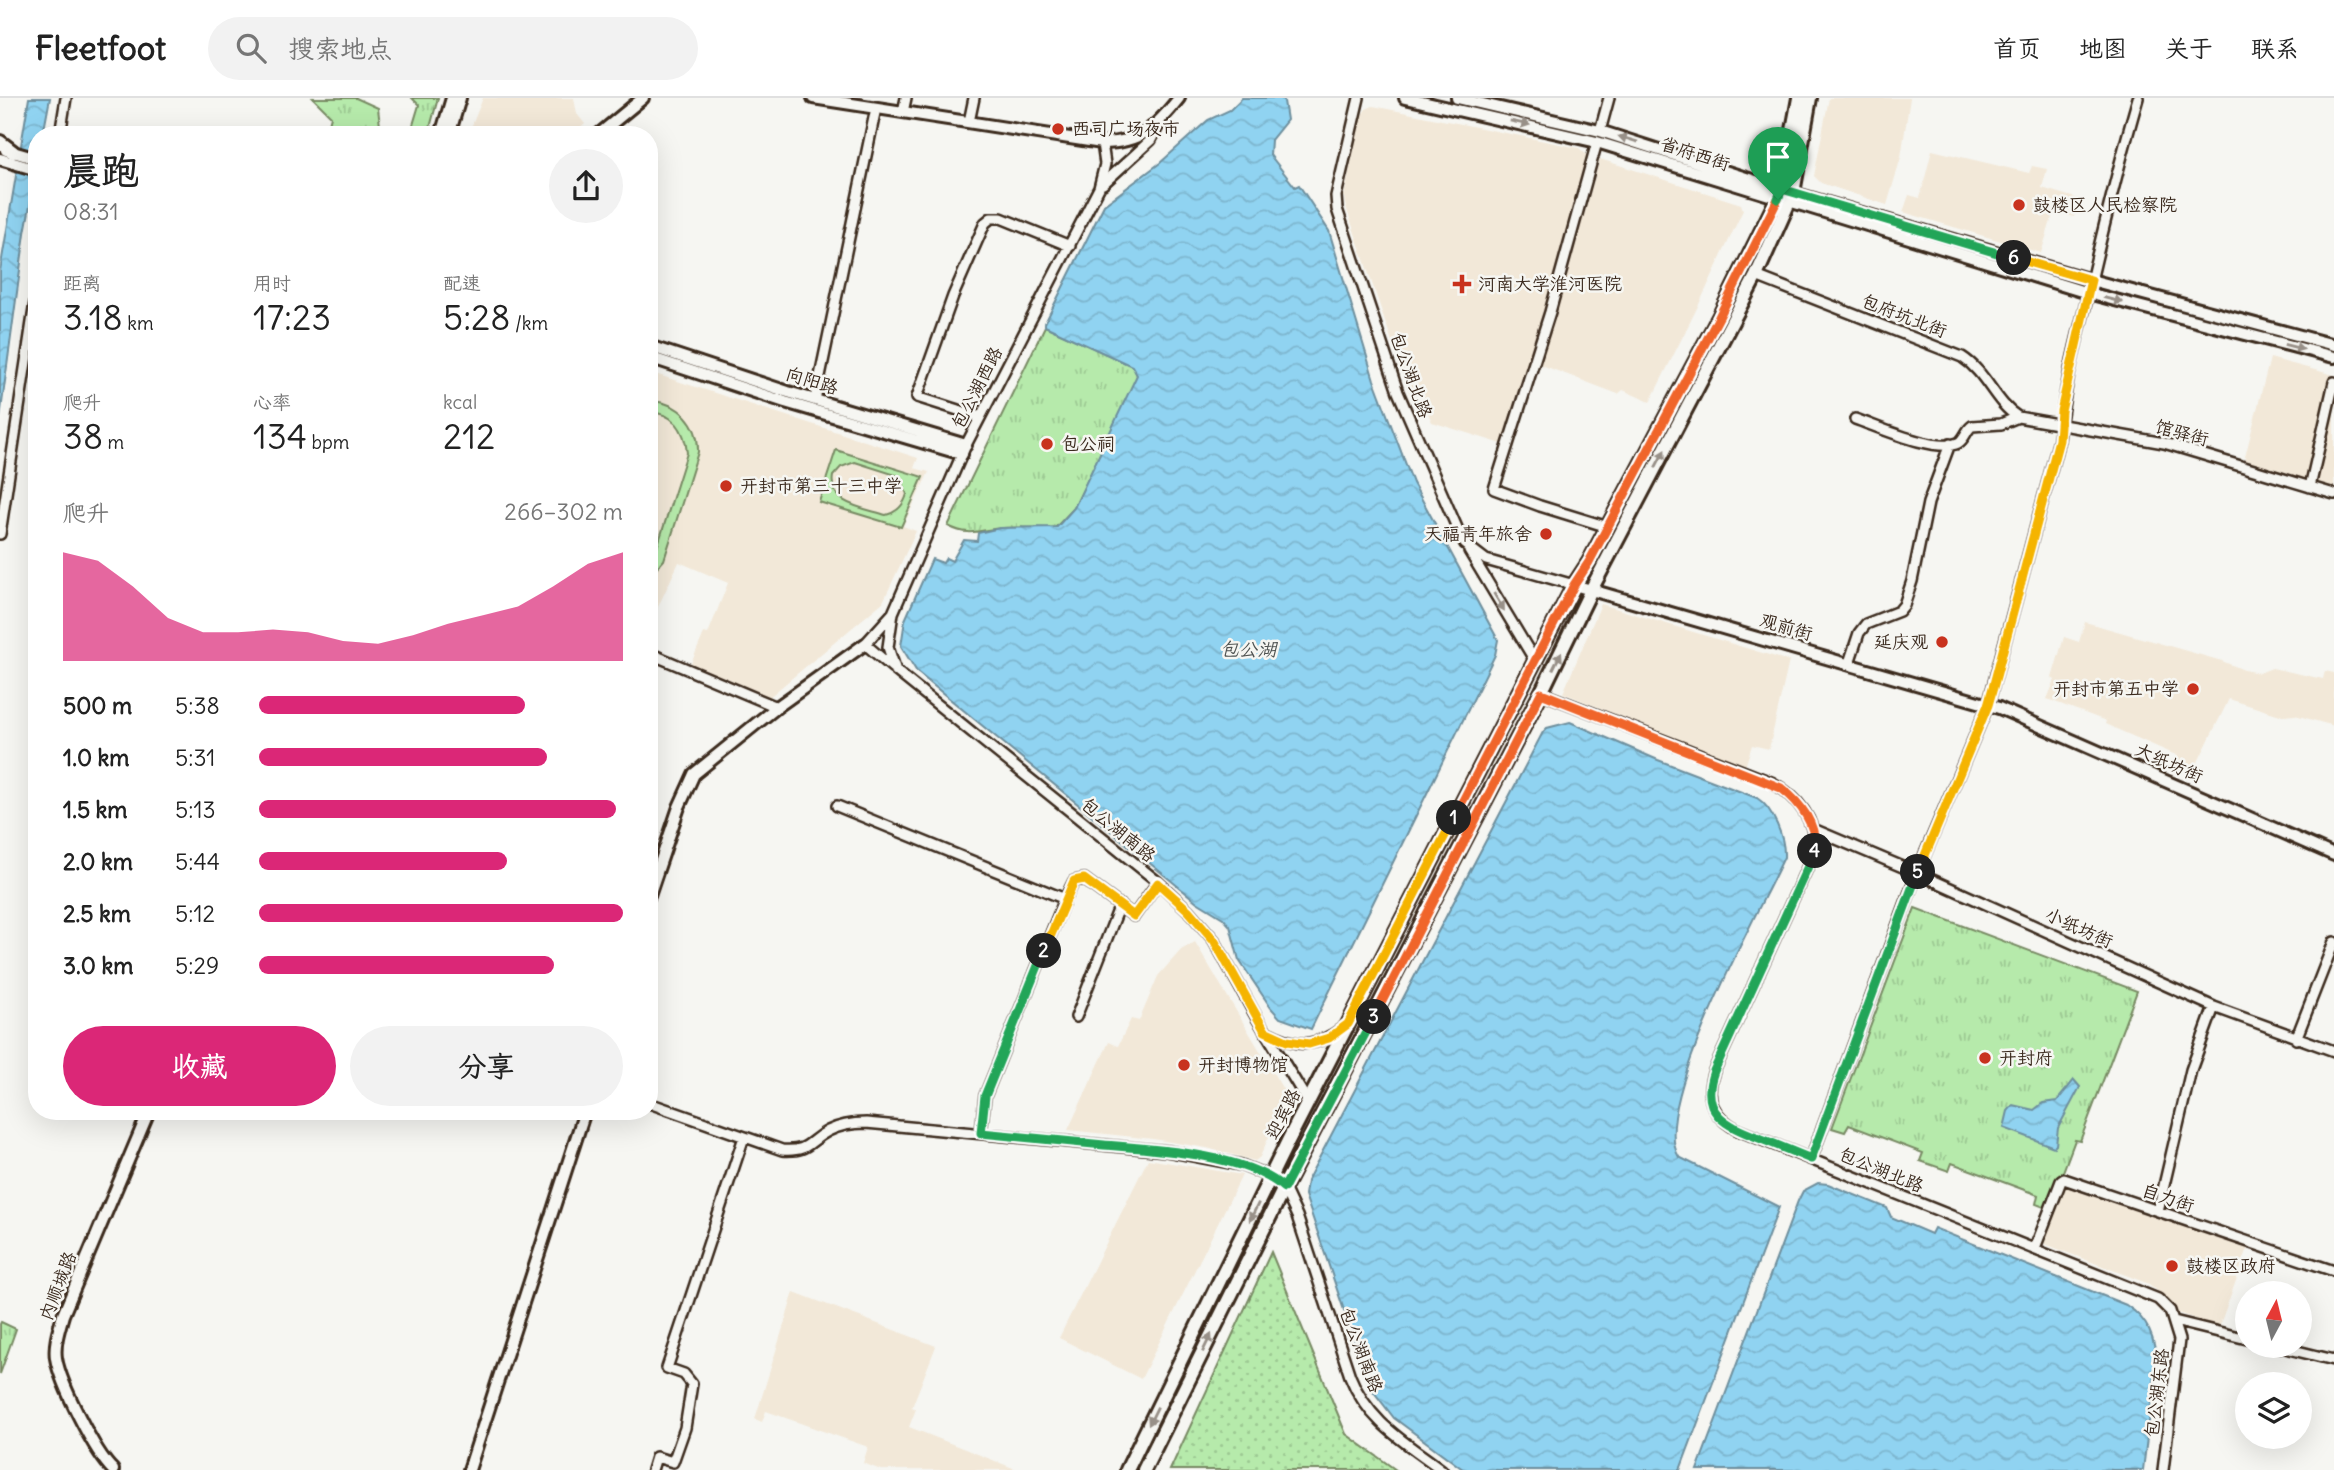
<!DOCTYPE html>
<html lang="zh">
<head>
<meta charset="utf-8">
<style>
	body { margin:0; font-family:Delius,"LXGW WenKai TC",sans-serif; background:#f2f2f2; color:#222; height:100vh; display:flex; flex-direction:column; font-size:26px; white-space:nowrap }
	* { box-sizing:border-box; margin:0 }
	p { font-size:23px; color:#767676 }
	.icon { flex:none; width:38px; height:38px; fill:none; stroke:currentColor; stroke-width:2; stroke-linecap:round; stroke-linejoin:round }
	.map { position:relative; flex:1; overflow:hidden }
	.side { position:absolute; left:28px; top:28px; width:630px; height:994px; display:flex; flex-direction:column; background:#fff; border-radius:28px; box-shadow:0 7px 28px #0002 }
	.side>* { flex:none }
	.needle { width:46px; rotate:7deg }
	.controls { position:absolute; left:2235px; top:1183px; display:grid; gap:14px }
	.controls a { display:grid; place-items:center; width:77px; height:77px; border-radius:50%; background:#fff; box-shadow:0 7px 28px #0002; font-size:35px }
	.pin { position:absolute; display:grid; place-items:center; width:60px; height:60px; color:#fff; margin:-72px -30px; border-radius:50% 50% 50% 0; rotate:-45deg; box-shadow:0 0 7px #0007 }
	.pin .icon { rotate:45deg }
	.km { position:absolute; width:35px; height:35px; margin:-18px; border-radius:50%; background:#222; color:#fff; font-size:19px; line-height:35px; text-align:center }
	.round { display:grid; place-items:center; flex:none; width:74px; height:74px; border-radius:37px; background:#f2f2f2 }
	.summary { display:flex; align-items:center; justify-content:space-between; height:119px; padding:0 35px }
	h1 { font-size:38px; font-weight:600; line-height:52px }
	.figures { display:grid; grid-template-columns:repeat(3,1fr); gap:10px; height:119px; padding:7px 35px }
	.figures div { display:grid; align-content:center }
	.figures b { font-size:35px; font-weight:600 }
	.figures small { font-size:19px; font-weight:400 }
	.figures p { font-size:19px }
	.chart { height:196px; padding:14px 35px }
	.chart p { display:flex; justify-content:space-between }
	.chart svg { width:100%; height:126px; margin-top:7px; fill:#db2777; opacity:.7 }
	.action { display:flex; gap:14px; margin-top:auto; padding:14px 35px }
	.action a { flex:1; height:80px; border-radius:42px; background:#db2777; color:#fff; font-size:28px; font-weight:600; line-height:80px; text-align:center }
	.action a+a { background:#f2f2f2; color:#222 }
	ul { padding:0 35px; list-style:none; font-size:23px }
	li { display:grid; grid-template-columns:112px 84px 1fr; align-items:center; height:52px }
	li i { height:18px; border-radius:9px; background:#db2777 }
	header { display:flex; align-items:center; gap:42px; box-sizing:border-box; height:98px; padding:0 35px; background:#fff; border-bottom:2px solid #e0e0e0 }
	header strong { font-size:33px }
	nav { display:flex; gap:38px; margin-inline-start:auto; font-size:24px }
	.search { width:490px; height:63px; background:#f2f2f2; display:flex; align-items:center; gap:18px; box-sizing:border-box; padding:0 24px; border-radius:38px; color:#767676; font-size:26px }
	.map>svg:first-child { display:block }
	.built { fill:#f2e8d8 }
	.grass { fill:url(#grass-dots); stroke:#788a64; stroke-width:2 }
	.park { fill:url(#park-tufts); stroke:#788a64; stroke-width:2 }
	.pitch { fill:#b6eaab; stroke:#788a64; stroke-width:2; fill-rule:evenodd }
	.water { fill:url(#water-waves); stroke:#6e8f9d; stroke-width:2 }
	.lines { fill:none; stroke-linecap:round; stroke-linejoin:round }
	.minor-casing { stroke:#3b2a1e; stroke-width:14 }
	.tertiary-casing { stroke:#3b2a1e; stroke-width:16 }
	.secondary-casing { stroke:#3b2a1e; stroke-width:18 }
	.minor { stroke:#f6f6f2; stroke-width:9 }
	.tertiary { stroke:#f6f6f2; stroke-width:10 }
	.secondary { stroke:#f6f6f2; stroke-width:12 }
	.oneway { fill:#989088 }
	.split-1-casing { stroke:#fff; stroke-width:14 }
	.split-2-casing { stroke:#fff; stroke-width:14 }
	.split-3-casing { stroke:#fff; stroke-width:14 }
	.split-4-casing { stroke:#fff; stroke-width:14 }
	.split-5-casing { stroke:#fff; stroke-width:14 }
	.split-6-casing { stroke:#fff; stroke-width:14 }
	.split-7-casing { stroke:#fff; stroke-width:14 }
	.split-1 { stroke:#f0652b; stroke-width:9 }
	.split-2 { stroke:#f5b400; stroke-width:9 }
	.split-3 { stroke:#22a559; stroke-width:9 }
	.split-4 { stroke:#f0652b; stroke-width:9 }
	.split-5 { stroke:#22a559; stroke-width:9 }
	.split-6 { stroke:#f5b400; stroke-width:9 }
	.split-7 { stroke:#22a559; stroke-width:9 }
	.poi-dot { fill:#c8321e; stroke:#f6f6f2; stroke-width:2.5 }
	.labels { text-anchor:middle; stroke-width:5; stroke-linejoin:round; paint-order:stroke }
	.poi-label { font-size:18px; fill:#3b2a1e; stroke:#f6f6f2; text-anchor:start }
	.street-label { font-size:18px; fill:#3b2a1e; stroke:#f6f6f2 }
	.water-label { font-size:19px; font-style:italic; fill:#505453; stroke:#f6f6f2 }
</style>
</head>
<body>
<header>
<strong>Fleetfoot</strong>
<div class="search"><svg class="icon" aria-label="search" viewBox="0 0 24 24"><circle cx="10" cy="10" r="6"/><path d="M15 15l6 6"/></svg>搜索地点</div>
<nav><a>首页</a><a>地图</a><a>关于</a><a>联系</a></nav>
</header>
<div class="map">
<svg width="2334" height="1372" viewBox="0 0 2334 1372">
	<defs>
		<pattern id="grass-dots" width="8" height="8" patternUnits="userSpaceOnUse" patternTransform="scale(1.75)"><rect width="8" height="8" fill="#b6eaab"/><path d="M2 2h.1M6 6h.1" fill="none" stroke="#9dc993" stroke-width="1.8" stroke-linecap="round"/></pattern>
		<pattern id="park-tufts" width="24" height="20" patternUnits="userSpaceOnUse" patternTransform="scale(1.75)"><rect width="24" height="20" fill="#b6eaab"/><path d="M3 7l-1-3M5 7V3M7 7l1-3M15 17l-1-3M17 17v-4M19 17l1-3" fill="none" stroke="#9dc993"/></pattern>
		<pattern id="water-waves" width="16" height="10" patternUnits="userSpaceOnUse" patternTransform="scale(1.75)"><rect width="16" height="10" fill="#90d3f1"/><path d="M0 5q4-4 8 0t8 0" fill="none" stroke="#7db5ce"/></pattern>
	</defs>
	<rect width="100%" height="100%" fill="#f6f6f2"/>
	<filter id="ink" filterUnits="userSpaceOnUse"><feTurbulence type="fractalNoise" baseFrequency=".0143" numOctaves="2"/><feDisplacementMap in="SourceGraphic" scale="14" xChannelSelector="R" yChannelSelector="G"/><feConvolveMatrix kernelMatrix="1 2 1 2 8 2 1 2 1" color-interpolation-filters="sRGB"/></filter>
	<g filter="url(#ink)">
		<!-- built -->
		<path class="built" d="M483,0H574L577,16L585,26L572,37H468Z
			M1829,0H1910L1901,59L1887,107L1821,85L1814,78Z
			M1373,8L1579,50L1589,59L1529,265L1502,346L1432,324L1420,297L1411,299L1345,106L1344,98L1361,18L1366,11Z
			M1932,52L2029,75L2032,68L2047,71L2042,90L2079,101L2074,119L2054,113L2041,155L1903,114L1909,97L1920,100Z
			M1600,61L1741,106L1743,112L1700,204L1650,304L1623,292L1618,296L1539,266L1551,230Z
			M2270,260L2334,277V391L2244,363Z
			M649,274L918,360L914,370L929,374L903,428L916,433L883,504L767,601L690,568L704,535L708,536L728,485L679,464L649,528Z
			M1601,506L1789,563L1769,651L1752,647L1745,669L1563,595Z
			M2085,524L2222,563L2244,572L2259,575L2272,570L2323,581L2325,573L2334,575V628L2295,617L2283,618L2229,601L2195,670L2177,662L2178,658L2105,626L2106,623L2047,601L2055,582L2052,580L2064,539L2079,544Z
			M1195,844L1284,993L1282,1009L1260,1059L1255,1063L1207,1050L1153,1041L1068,1032L1109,944L1118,948L1131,921L1139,923L1158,878L1181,852Z
			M1148,1061L1242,1077L1141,1281L1059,1240Z
			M2059,1084L2248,1150L2219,1229L2178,1215L2171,1204L2149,1186L2037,1143Z
			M794,1194L936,1248L912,1309L916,1311L909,1329L1018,1372H881L863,1365L868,1349L766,1313L762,1324L755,1321Z"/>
		<!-- grass -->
		<path class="grass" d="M1271,1154L1346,1336L1396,1372H1170Z"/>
		<!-- park -->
		<path class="park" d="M313,0H356L378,10L381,37H326L331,18Z
			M412,0H438L428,37H410L419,7Z
			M1045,228L1133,268L1137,277L1136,282L1074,410L1055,430C1038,430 1020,429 1003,430C981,431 971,440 948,428Z
			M1915,810L2137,893L2080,1043L2075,1042L2049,1111L2036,1106L2038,1097L1952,1065L1949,1073L1920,1063L1923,1055L1849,1027L1845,1034L1832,1030Z
			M1,1224L16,1231L0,1276V1226Z"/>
		<!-- pitch -->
		<path class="pitch" d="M650,303C680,304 699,326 698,354L664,462L649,479V464L655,456L687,355C685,332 674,315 649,314Z
			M836,352L923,379L901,429L819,404ZM855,364L899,378L907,396C904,407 898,414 886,417C865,410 828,407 833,378L841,369Z"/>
		<!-- water -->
		<path class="water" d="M29,0H50L43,37H37V70L25,135L0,320V173Z
			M1242,0H1281L1284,3L1287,22L1271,42L1270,57L1295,89L1299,87L1329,133L1374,282L1413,385L1498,542L1495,557L1311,931L1280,920L1271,910L1239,862L1230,828L1223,820L1197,804L917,574L901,548L905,522L932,461L943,465L946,460L952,463L964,442L977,443L978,435L1000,430L1057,429L1074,410L1137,277L1132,268L1045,228V225L1104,107L1160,65L1208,22L1230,12Z
			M1570,624L1658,662L1757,700C1773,710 1785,740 1784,759C1760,812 1648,1011 1679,1059L1779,1109L1680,1372H1464L1394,1320L1370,1289L1305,1097L1307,1083L1543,634L1547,630Z
			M2074,982L2080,989L2058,1030L2056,1047L2054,1049L2004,1030L2008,1013L2013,1007L2034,1012L2043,1005L2057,1003Z
			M1818,1085L1828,1086L1887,1110L1891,1119L1931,1136L1934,1130L2126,1207C2148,1221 2156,1241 2156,1267L2143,1372H1697L1798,1103L1803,1093Z"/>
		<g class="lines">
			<defs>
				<path id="minor" d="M1359,0L1336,98L1337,111L1398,294L1458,432L1465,446L1486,462L1574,487
					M903,14L906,0
					M969,24L974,0
					M1600,33L1609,0
					M60,37L66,0
					M1597,44L1550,214L1494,391L1540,408L1608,429
					M1103,86L1151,42L1160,25
					M1756,178L1962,259C1987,275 1995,305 2018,319L2164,345L2334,396
					M815,302L876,10
					M980,319L917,299L953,198L985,125L991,120H1001L1070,148
					M1855,321C1879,329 1935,355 1958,345C1965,341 1966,332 1972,328L2001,326L2018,319
					M2310,389L2334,284
					M0,436L37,191
					M1469,453L1535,563
					M893,515L888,549L896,573L1158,784L1188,812L1214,842L1257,920L1308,1004
					M649,555L777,609
					M1849,565L1859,535L1866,526L1899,513L1904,507L1912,483L1928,405L1950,346
					M893,570L865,546L893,515L966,347L1099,90L1105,66L1102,45
					M1541,595L1771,684C1797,698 1818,723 1814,755L1714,973C1704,1001 1713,1019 1738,1032L2158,1201L2170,1213L2179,1242L2163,1372
					M837,708L1065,801L1074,783L1084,781L1134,818L1158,784
					M1813,731L1917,775L2214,909L2334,953
					M1076,919L1120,807
					M1267,934C1298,950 1316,950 1344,929
					M2296,941L2334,844
					M649,1005L782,1052C809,1054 807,1044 828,1033C840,1027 852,1025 866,1025L1167,1053L1241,1067L1271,1079L1284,1090L1297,1118L1350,1278C1368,1324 1405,1344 1442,1372
					M981,1035L985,998L1065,801
					M1811,1061L1917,775L1988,607L2059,342C2063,297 2074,253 2085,209C2101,139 2118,69 2138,0
					M2158,1113L2191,972L2214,909
					M2035,1150L2061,1083L2064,1081L2334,1173
					M2174,1223L2247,1241
					M2277,1248L2334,1262
					M652,1372L656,1359L673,1364L685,1330L692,1286L684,1276L667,1270L744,1039"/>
				<path id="tertiary" d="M813,0L1102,45C1141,45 1156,29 1179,0
					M1405,0L1597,44L2088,195L2334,259
					M1457,0L1600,33L1793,95L2091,182L2334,247
					M441,37L452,0
					M449,37L460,0
					M598,37L643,0
					M6,52L37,61
					M0,61L37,72
					M649,248L788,294L966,347
					M649,259L785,304L962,356
					M1574,487L1999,610L2334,757
					M649,798L679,709L694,676L777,609L865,546
					M113,1372C95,1355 60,1285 56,1260C54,1246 59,1231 63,1217L149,1013
					M469,1372L585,1013"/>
				<path id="secondary" d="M0,44L13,54
					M1127,1372L1288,1043L1574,487L1589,464L1719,219L1782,91L1799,0
					M1144,1372L1284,1090L1541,595L1591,492L1756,178L1793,95L1810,0"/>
			</defs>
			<!-- minor casing -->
			<use href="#minor" class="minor-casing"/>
			<!-- tertiary casing -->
			<use href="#tertiary" class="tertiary-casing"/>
			<!-- secondary casing -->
			<use href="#secondary" class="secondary-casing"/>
			<!-- minor -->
			<use href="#minor" class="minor"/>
			<!-- tertiary -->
			<use href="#tertiary" class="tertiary"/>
			<!-- secondary -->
			<use href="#secondary" class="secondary"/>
		</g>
		<!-- one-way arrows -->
		<defs><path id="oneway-solid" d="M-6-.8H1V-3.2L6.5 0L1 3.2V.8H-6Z" transform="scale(1.75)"/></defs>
		<g class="oneway">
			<use href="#oneway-solid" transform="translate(1520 25) rotate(12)"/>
			<use href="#oneway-solid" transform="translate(1628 41) rotate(-163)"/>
			<use href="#oneway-solid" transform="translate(2113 202) rotate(15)"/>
			<use href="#oneway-solid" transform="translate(2294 249) rotate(14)"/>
			<use href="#oneway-solid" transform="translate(1660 361) rotate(-62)"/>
			<use href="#oneway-solid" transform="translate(1499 504) rotate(59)"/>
			<use href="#oneway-solid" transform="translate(1557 563) rotate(-64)"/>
			<use href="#oneway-solid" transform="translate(1254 1114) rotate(116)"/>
			<use href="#oneway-solid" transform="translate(1207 1245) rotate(-64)"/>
			<use href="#oneway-solid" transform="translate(1153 1318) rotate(116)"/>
		</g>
	</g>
	<g class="lines" filter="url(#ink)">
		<defs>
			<path id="split-1" d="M1454,720L1574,487L1589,464L1719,219L1778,101"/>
			<path id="split-2" d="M1044,853L1074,783L1084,781L1134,818L1158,785L1188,812L1214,842L1265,933L1287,943L1309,946L1329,940L1348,926L1454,720"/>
			<path id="split-3" d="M1044,853L985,998L981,1035C1022,1039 1063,1043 1104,1047C1154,1051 1246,1056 1284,1090L1374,919"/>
			<path id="split-4" d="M1374,919L1541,595L1781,690C1801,705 1817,727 1815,753"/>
			<path id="split-5" d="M1815,753L1714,973C1699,1015 1725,1027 1759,1040C1777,1047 1794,1054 1811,1061L1918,774"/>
			<path id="split-6" d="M1918,774L1988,607L1994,586L2059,342L2061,313L2091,182L2014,160"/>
			<path id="split-7" d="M1778,101L1782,91L2014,160"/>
		</defs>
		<!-- split-1 casing -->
		<use href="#split-1" class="split-1-casing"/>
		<!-- split-2 casing -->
		<use href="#split-2" class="split-2-casing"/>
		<!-- split-3 casing -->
		<use href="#split-3" class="split-3-casing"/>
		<!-- split-4 casing -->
		<use href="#split-4" class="split-4-casing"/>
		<!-- split-5 casing -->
		<use href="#split-5" class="split-5-casing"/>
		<!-- split-6 casing -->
		<use href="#split-6" class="split-6-casing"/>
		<!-- split-7 casing -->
		<use href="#split-7" class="split-7-casing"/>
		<!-- split-1 -->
		<use href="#split-1" class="split-1"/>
		<!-- split-2 -->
		<use href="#split-2" class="split-2"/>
		<!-- split-3 -->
		<use href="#split-3" class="split-3"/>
		<!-- split-4 -->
		<use href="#split-4" class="split-4"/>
		<!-- split-5 -->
		<use href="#split-5" class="split-5"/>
		<!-- split-6 -->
		<use href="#split-6" class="split-6"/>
		<!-- split-7 -->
		<use href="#split-7" class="split-7"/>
	</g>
	<!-- markers -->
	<g class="poi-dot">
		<circle cx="1058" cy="31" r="7"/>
		<circle cx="2019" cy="107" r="7"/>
		<path d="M1458.5 175.5h7v7h7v7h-7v7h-7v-7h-7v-7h7z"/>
		<circle cx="1047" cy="346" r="7"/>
		<circle cx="726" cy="388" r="7"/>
		<circle cx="1546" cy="436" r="7"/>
		<circle cx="1942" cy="544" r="7"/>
		<circle cx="2193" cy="591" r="7"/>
		<circle cx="1985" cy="960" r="7"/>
		<circle cx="1184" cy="967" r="7"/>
		<circle cx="2172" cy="1168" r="7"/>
	</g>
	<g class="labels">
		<!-- poi labels -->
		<g class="poi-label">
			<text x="1072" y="37">西司广场夜市</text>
			<text x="2033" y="113">鼓楼区人民检察院</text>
			<text x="1478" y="192">河南大学淮河医院</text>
			<text x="1061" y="352">包公祠</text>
			<text x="740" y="394">开封市第三十三中学</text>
			<text x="1532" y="442" text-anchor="end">天福青年旅舍</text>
			<text x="1928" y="550" text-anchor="end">延庆观</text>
			<text x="2179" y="597" text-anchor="end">开封市第五中学</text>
			<text x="1999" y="966">开封府</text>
			<text x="1198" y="973">开封博物馆</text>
			<text x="2186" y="1174">鼓楼区政府</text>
		</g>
		<!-- street labels -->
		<g class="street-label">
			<text transform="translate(1695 56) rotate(18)" y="6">省府西街</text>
			<text transform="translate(1904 218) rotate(21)" y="6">包府坑北街</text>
			<text transform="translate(1411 277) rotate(70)" y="6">包公湖北路</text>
			<text transform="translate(812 283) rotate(17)" y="6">向阳路</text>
			<text transform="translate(977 290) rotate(-63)" y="6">包公湖西路</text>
			<text transform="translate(2182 335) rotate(15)" y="6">馆驿街</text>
			<text transform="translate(1786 529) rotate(16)" y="6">观前街</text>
			<text transform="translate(2169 665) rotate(24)" y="6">大纸坊街</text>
			<text transform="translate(1118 732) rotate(39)" y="6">包公湖南路</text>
			<text transform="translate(2079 830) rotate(24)" y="6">小纸坊街</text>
			<text transform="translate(1283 1016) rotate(-63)" y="6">迎宾路</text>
			<text transform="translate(1881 1072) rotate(22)" y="6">包公湖北路</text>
			<text transform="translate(2168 1100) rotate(19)" y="6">自力街</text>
			<text transform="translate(58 1188) rotate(-69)" y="6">内顺城路</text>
			<text transform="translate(1361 1252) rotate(69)" y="6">包公湖南路</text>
			<text transform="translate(2157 1295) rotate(-83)" y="6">包公湖东路</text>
		</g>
		<!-- water labels -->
		<g class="water-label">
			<text x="1248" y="558">包公湖</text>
		</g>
	</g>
</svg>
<div class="controls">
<a><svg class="needle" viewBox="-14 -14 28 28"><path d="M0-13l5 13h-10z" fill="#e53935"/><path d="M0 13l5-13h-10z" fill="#767676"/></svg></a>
<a><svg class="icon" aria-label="layers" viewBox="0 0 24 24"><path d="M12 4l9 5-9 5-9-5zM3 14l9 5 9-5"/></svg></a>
</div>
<div class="pin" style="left:1778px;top:101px;background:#1e9e55"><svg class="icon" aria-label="arrive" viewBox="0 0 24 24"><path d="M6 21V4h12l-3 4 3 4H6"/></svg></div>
<b class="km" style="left:1454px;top:720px">1</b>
<b class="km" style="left:1044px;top:853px">2</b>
<b class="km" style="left:1374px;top:919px">3</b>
<b class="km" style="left:1815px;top:753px">4</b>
<b class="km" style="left:1918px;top:774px">5</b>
<b class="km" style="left:2014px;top:160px">6</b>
<section class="side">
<div class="summary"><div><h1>晨跑</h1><p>08:31</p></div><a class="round"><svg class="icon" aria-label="share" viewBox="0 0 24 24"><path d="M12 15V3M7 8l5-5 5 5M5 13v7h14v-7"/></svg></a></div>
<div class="figures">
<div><p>距离</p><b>3.18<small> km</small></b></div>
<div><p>用时</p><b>17:23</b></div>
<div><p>配速</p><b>5:28<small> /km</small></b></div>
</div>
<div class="figures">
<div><p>爬升</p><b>38<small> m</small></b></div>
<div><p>心率</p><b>134<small> bpm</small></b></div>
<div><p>kcal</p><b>212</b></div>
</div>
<div class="chart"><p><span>爬升</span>266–302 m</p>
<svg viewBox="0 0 160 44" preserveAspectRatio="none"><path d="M0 44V6L10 9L20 18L30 29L40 34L50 34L60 33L70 34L80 37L90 38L100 35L110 31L120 28L130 25L140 18L150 10L160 6V44z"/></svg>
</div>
<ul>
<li><b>500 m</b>5:38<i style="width:73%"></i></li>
<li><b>1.0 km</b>5:31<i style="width:79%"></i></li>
<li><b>1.5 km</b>5:13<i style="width:98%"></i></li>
<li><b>2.0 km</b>5:44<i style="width:68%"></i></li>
<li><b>2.5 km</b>5:12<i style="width:100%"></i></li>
<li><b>3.0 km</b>5:29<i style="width:81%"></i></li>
</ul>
<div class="action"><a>收藏</a><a>分享</a></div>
</section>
</div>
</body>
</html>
